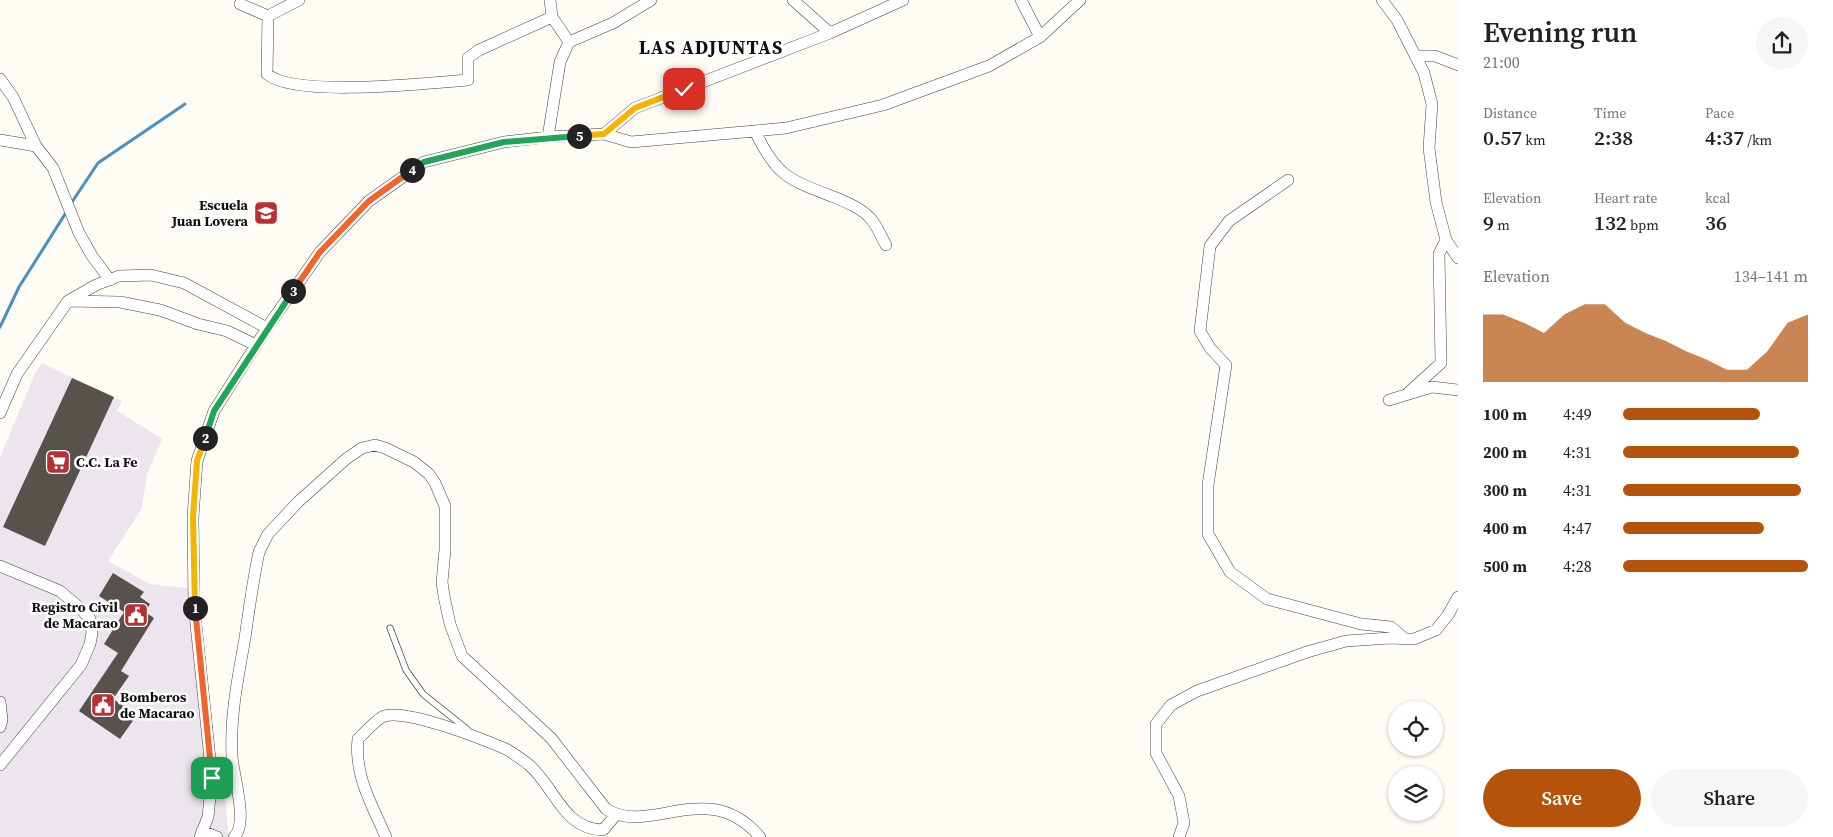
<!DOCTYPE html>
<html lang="en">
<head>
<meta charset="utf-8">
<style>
	body { margin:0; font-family:"Source Serif 4",serif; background:#f6f6f6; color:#222; height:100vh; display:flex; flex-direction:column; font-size:19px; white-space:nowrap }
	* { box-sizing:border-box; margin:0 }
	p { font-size:16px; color:#767676 }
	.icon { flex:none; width:28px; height:28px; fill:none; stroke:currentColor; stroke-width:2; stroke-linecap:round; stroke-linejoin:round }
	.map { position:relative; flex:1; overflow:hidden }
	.side { display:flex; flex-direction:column; background:#fff; width:375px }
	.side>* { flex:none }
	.tools { position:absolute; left:1388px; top:701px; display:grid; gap:10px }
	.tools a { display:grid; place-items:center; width:55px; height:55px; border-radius:50%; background:#fff; box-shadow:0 1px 4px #0004; font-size:25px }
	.pin { position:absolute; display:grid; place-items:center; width:42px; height:42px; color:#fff; margin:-21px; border-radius:10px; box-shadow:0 2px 8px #0006 }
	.km { position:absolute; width:25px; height:25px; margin:-12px; border-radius:50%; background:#222; color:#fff; font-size:14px; line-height:25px; text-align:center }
	.round { display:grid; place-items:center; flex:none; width:52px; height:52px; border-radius:26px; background:#f6f6f6 }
	.overview { display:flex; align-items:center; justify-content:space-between; height:85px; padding:0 25px }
	h1 { font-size:28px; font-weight:600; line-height:38px }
	.figures { display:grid; grid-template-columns:repeat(3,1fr); gap:8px; height:85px; padding:5px 25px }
	.figures div { display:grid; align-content:center }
	.figures b { font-size:21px; font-weight:600 }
	.figures small { font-size:14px; font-weight:400 }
	.figures p { font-size:14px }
	.chart { height:140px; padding:10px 25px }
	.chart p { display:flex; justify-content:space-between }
	.chart svg { width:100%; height:90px; margin-top:5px; fill:#b45309; opacity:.7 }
	.cta { display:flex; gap:10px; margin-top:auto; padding:10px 25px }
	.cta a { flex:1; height:58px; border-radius:30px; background:#b45309; color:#fff; font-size:20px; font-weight:600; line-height:58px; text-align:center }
	.cta a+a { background:#f6f6f6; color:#222 }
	ul { padding:0 25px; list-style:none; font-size:16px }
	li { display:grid; grid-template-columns:80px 60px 1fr; align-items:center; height:38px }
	li i { height:12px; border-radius:6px; background:#b45309 }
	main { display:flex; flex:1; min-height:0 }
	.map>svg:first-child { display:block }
	.industrial { fill:#ede5ed }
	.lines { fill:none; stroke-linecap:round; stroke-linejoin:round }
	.stream { stroke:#488fc4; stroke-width:3 }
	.building { fill:#58524d }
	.lane-casing { stroke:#434343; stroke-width:7 }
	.street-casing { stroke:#434343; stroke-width:12 }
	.lane { stroke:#fff; stroke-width:5.5 }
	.street { stroke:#fff; stroke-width:11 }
	.split-1-casing { stroke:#fff; stroke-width:10 }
	.split-2-casing { stroke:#fff; stroke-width:10 }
	.split-3-casing { stroke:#fff; stroke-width:10 }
	.split-4-casing { stroke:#fff; stroke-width:10 }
	.split-5-casing { stroke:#fff; stroke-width:10 }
	.split-6-casing { stroke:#fff; stroke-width:10 }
	.split-1 { stroke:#f0652b; stroke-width:6 }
	.split-2 { stroke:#f5b400; stroke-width:6 }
	.split-3 { stroke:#22a559; stroke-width:6 }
	.split-4 { stroke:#f0652b; stroke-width:6 }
	.split-5 { stroke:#22a559; stroke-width:6 }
	.split-6 { stroke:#f5b400; stroke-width:6 }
	.labels { text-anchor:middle; stroke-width:5; stroke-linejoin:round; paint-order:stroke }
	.poi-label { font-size:14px; font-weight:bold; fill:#101010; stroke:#fff; text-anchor:end }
	.district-label { font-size:19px; font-weight:bold; letter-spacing:1px; fill:#101010; stroke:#fff }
</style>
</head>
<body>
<main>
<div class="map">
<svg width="1458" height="837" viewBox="0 0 1458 837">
	<rect width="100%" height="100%" fill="#fefcf4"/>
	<!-- industrial -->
	<path class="industrial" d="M42,363L122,401L117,411L162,439L147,474L142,508L108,561L150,584L196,589L209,761H228L224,788L229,837H0V457L35,374Z"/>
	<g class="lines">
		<!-- stream -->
		<path class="stream" d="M70,205L98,163L185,104
			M0,327L19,287L67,211"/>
	</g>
	<!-- building -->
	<path class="building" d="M72,378L114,397L45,546L3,527Z
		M113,573L144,592L140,597L150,604L145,612L154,618L121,671L129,676L113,699L137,715L120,739L79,711L118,653L104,644L124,612L99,596Z"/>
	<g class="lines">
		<defs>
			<path id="lane" d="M390,628L406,670L423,694L468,730"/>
			<path id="street" d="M550,0L552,17L569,42
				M793,0L830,33
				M1021,0L1040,37
				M1382,0L1397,20L1424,73L1432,104L1429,148L1436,202L1446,240L1458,258
				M240,4L268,16L267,74C295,98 428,83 468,80V58L479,50L552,17
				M268,16L299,0
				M1415,56H1435L1458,65
				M0,79L13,97L36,146L53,168L79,233L92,256L110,280
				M755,131C776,176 789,180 834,197C846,202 861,208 870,218C877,225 881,237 886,245
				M604,134L635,108L830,33L903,0
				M548,137L560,62L569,42L613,23L651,0
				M0,140L36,146
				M1288,180L1229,221L1210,246L1200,331L1210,348L1226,365L1208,485V534L1230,572L1267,599L1361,624L1391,627L1405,639
				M70,301L120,302L160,310L198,324L227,331L256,345
				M1407,394L1441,363L1439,254L1446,240
				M1389,400L1432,387L1458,390
				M0,413L17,374L68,301L96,285L119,276L151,275L184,283L267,328
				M0,566L60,591L81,609L90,619L92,633L90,644L81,665L0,765
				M0,702L2,720L0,727
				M202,831L217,837
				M200,837L208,817L212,778L194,605L193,517L197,461L214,411L267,328L320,252L369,201L424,162L504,142L548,137L604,134L631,142L755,131L786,128L883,105L989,66L1040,37L1080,0
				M234,837C249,823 233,775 232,756C230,716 238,677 245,638C249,609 253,580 259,552L268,534L298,502L346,459L362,448L375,445L385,448L414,462L429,474L435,483L445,506V550L442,582L444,596L450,624L462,656L551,738L606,809C650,837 708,776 760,837
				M386,837C372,805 354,775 358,739C364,733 377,719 384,716C408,709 482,739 506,749C513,753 521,759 528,764C555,786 562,829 603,830L614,817
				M1179,837L1184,823L1179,796L1156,753V724L1171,705L1197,691L1307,652L1346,641L1390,638L1414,639L1436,630L1448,615L1458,597"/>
		</defs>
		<!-- lane casing -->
		<use href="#lane" class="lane-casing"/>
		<!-- street casing -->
		<use href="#street" class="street-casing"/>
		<!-- lane -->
		<use href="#lane" class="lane"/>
		<!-- street -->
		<use href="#street" class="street"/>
	</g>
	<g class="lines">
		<defs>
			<path id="split-1" d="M195,608L212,778"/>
			<path id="split-2" d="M195,608L193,517L197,461L205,438"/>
			<path id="split-3" d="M205,438L214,411L293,291"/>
			<path id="split-4" d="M293,291L320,252L369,201L412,170"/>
			<path id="split-5" d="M412,170L424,162L504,142L579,136"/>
			<path id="split-6" d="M579,136L604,134L635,108L684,89"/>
		</defs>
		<!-- split-1 casing -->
		<use href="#split-1" class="split-1-casing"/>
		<!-- split-2 casing -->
		<use href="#split-2" class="split-2-casing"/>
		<!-- split-3 casing -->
		<use href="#split-3" class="split-3-casing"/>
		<!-- split-4 casing -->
		<use href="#split-4" class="split-4-casing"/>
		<!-- split-5 casing -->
		<use href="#split-5" class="split-5-casing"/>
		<!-- split-6 casing -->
		<use href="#split-6" class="split-6-casing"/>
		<!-- split-1 -->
		<use href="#split-1" class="split-1"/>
		<!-- split-2 -->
		<use href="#split-2" class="split-2"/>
		<!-- split-3 -->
		<use href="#split-3" class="split-3"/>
		<!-- split-4 -->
		<use href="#split-4" class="split-4"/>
		<!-- split-5 -->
		<use href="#split-5" class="split-5"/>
		<!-- split-6 -->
		<use href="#split-6" class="split-6"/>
	</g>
	<!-- icons -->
	<defs>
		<symbol id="school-square" viewBox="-11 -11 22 22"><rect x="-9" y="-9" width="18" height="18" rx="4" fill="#b73134" stroke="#fff"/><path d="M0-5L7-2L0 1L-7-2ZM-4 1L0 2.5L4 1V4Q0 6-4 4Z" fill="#fff"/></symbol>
		<symbol id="supermarket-square" viewBox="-11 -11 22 22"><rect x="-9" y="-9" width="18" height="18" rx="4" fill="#b73134" stroke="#fff"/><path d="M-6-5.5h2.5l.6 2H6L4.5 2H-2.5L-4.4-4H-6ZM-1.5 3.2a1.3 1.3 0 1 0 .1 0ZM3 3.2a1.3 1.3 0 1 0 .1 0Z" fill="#fff"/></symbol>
		<symbol id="civic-square" viewBox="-11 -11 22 22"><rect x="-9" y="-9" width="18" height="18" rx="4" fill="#b73134" stroke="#fff"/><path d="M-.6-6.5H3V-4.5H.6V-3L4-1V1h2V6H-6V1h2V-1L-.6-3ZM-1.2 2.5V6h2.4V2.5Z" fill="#fff"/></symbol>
	</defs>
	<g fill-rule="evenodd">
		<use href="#school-square" x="252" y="199" width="28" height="28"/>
		<use href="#supermarket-square" x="44" y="448" width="28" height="28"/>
		<use href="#civic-square" x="122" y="601" width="28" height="28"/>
		<use href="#civic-square" x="89" y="691" width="28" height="28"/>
	</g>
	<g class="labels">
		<!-- poi labels -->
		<g class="poi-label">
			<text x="248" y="210">Escuela<tspan x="248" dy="16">Juan Lovera</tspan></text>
			<text x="76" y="467" text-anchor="start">C.C. La Fe</text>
			<text x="118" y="612">Registro Civil<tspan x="118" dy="16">de Macarao</tspan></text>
			<text x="120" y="702" text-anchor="start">Bomberos<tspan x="120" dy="16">de Macarao</tspan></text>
		</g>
		<!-- district labels -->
		<g class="district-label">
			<text x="711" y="54">LAS ADJUNTAS</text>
		</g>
	</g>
</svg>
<div class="tools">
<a><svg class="icon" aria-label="locate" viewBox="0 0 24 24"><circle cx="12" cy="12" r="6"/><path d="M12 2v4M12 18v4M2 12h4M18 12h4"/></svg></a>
<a><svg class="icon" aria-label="layers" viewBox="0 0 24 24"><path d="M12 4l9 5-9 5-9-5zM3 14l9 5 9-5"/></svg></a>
</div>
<div class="pin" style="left:212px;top:778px;background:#1e9e55"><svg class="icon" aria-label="arrive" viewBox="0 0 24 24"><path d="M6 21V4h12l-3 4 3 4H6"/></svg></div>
<div class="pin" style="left:684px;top:89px;background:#d93025"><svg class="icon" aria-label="check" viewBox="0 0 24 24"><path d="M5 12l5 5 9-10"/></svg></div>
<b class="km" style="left:195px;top:608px">1</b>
<b class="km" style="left:205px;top:438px">2</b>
<b class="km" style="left:293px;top:291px">3</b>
<b class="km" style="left:412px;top:170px">4</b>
<b class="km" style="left:579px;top:136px">5</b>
</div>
<section class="side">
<div class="overview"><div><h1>Evening run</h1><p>21:00</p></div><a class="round"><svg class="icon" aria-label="share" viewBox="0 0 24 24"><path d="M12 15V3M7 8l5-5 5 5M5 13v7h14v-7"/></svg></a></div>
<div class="figures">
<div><p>Distance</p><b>0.57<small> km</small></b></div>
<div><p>Time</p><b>2:38</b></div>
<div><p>Pace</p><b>4:37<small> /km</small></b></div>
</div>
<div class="figures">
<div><p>Elevation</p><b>9<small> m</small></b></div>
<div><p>Heart rate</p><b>132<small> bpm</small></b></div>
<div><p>kcal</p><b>36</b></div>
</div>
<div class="chart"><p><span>Elevation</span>134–141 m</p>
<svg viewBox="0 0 160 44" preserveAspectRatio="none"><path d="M0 44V11L10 11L20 15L30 20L40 11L50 6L60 6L70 15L80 20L90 24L100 29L110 33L120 38L130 38L140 29L150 15L160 11V44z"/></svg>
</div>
<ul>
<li><b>100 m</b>4:49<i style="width:74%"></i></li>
<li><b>200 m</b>4:31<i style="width:95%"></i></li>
<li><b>300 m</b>4:31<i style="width:96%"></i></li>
<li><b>400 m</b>4:47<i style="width:76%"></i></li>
<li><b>500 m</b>4:28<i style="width:100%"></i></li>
</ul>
<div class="cta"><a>Save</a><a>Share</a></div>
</section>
</main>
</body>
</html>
